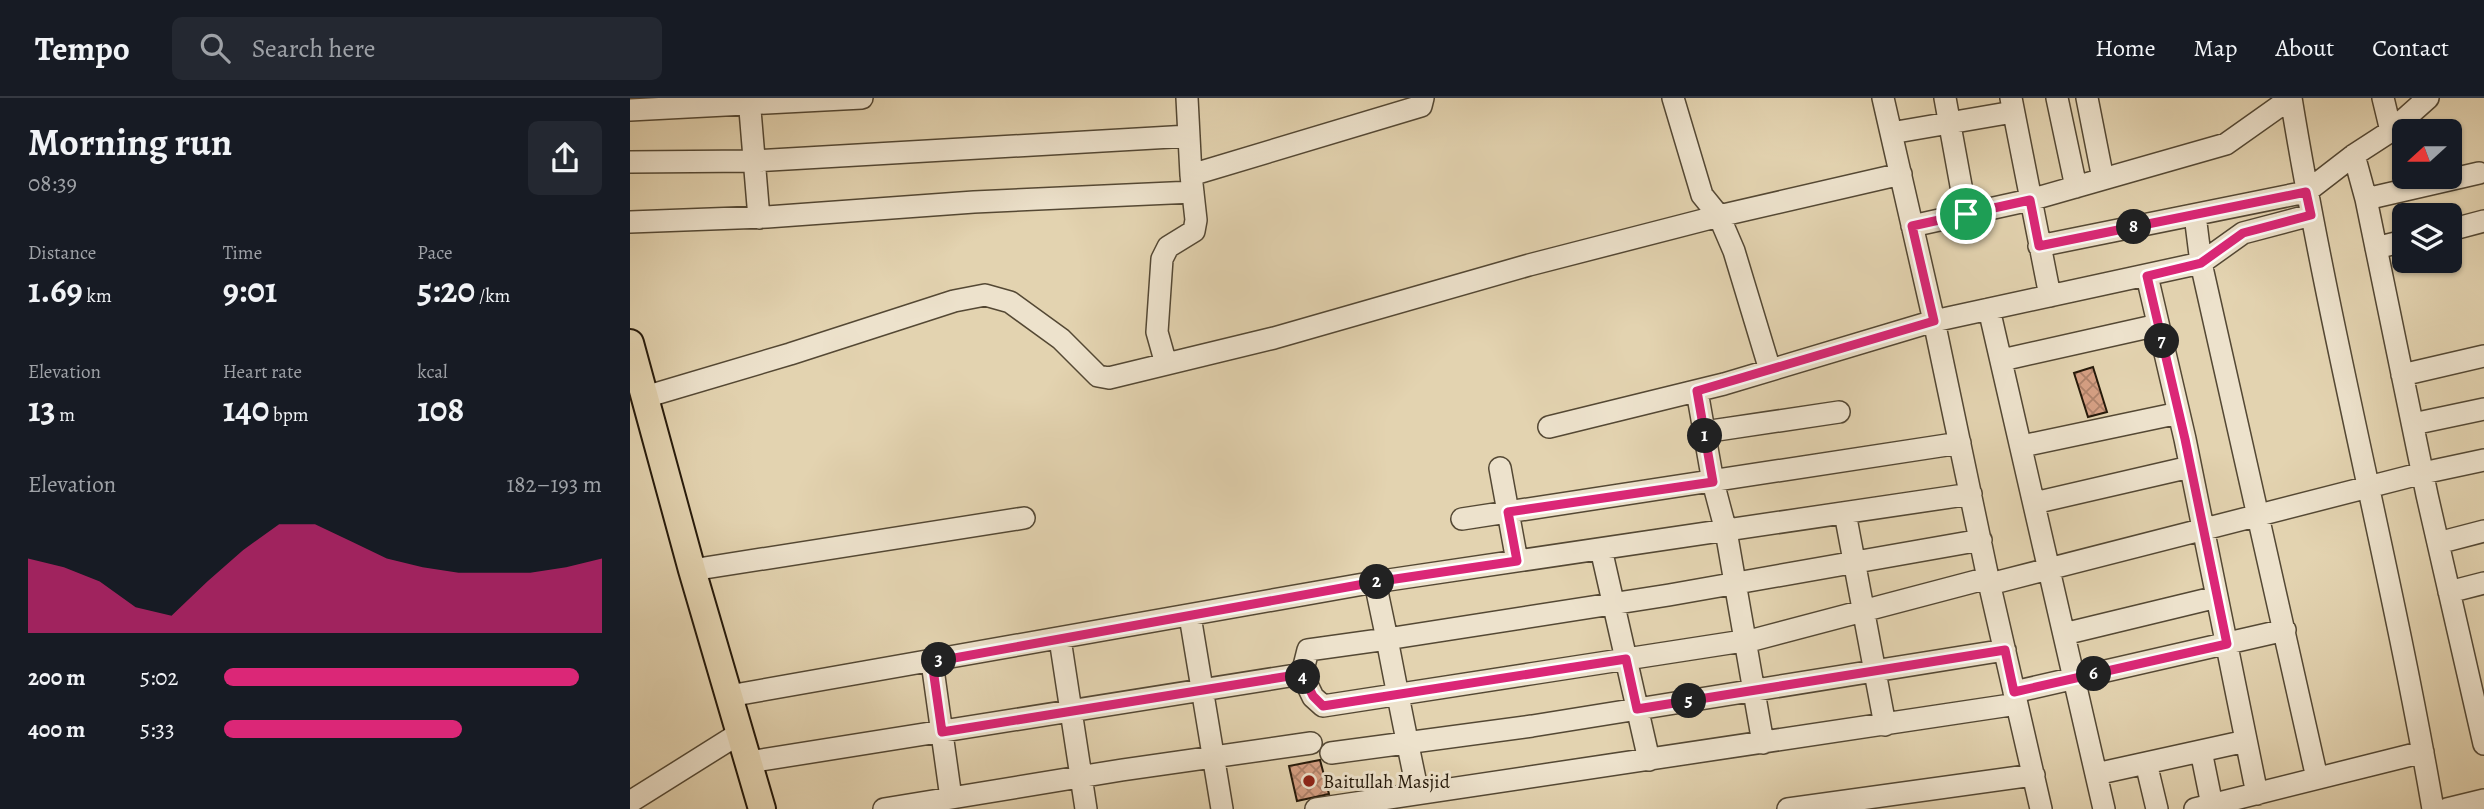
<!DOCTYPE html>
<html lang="en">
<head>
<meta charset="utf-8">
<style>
	body { margin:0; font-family:Alegreya,serif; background:#242831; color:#f1f3f6; height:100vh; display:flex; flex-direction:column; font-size:26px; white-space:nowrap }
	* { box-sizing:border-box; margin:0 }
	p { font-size:23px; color:#9ea1a6 }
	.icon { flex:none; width:38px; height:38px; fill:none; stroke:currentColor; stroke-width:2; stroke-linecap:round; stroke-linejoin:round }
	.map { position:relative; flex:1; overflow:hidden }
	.panel { display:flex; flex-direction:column; background:#171b24; width:630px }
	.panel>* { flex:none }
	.needle { width:46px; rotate:249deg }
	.tools { position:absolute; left:1762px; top:21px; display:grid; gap:14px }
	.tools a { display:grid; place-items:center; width:70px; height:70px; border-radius:10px; background:#171b24; box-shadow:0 2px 5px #0004; font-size:35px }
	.pin { position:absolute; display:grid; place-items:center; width:60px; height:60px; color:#fff; margin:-30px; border:4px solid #fff; border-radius:50%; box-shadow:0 2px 7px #0007 }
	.km { position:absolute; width:35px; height:35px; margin:-18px; border-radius:50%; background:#222; color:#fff; font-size:19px; line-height:35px; text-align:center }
	.round { display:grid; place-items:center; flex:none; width:74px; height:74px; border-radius:10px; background:#242831 }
	.summary { display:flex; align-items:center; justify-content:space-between; height:119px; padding:0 28px }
	h1 { font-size:38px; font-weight:700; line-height:52px }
	.metrics { display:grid; grid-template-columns:repeat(3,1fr); gap:10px; height:119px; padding:7px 28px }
	.metrics div { display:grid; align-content:center }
	.metrics b { font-size:35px; font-weight:700 }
	.metrics small { font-size:19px; font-weight:400 }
	.metrics p { font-size:19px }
	.chart { height:196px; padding:14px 28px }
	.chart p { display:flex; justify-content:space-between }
	.chart svg { width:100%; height:126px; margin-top:7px; fill:#db2777; opacity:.7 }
	ul { padding:0 28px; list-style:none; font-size:23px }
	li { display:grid; grid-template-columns:112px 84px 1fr; align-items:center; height:52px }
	li i { height:18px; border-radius:9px; background:#db2777 }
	header { display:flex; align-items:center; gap:42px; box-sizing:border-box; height:98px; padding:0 35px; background:#171b24; border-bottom:2px solid #363941 }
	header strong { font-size:33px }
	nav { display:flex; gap:38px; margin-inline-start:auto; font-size:24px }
	.search { width:490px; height:63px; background:#242831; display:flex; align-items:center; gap:18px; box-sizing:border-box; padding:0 24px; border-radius:10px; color:#9ea1a6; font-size:26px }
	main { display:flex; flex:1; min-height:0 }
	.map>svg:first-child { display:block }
	.building { fill:url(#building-cross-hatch); stroke:#25190a; stroke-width:2 }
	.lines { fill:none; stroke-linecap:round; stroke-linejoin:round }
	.minor-casing { stroke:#544834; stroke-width:24 }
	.major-casing { stroke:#25190a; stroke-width:30 }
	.minor { stroke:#ede2cc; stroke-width:21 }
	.major { stroke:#e3d3b0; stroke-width:26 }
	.route-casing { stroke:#fff; stroke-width:14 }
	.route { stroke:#db2777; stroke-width:9 }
	.poi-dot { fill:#8f2418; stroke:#ede2cc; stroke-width:2.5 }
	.labels { text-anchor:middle; stroke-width:6; stroke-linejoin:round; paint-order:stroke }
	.poi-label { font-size:19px; fill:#25190a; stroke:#ede2cc; text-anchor:start }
</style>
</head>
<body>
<header>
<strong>Tempo</strong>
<div class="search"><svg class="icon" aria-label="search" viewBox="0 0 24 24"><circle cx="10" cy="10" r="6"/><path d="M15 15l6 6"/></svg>Search here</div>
<nav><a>Home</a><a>Map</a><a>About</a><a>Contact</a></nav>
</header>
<main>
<section class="panel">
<div class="summary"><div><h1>Morning run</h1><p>08:39</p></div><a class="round"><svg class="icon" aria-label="share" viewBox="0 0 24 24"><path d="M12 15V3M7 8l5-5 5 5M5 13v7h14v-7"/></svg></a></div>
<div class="metrics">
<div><p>Distance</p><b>1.69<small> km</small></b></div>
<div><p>Time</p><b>9:01</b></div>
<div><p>Pace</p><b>5:20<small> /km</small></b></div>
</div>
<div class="metrics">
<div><p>Elevation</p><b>13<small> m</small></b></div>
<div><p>Heart rate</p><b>140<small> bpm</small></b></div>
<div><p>kcal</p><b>108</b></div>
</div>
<div class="chart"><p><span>Elevation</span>182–193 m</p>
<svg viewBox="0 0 160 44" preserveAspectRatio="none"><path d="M0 44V18L10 21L20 26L30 35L40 38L50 26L60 15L70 6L80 6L90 12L100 18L110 21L120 23L130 23L140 23L150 21L160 18V44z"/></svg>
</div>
<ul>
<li><b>200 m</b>5:02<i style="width:94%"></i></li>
<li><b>400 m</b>5:33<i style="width:63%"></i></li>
</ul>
</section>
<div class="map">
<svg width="1854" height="711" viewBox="0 0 1854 711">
	<defs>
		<pattern id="building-cross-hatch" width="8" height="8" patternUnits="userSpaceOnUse" patternTransform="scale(1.75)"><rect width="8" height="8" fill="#d59f83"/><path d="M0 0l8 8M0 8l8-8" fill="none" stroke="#ad8169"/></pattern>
	</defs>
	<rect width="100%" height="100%" fill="#e3d3b0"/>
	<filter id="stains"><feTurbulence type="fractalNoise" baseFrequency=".00286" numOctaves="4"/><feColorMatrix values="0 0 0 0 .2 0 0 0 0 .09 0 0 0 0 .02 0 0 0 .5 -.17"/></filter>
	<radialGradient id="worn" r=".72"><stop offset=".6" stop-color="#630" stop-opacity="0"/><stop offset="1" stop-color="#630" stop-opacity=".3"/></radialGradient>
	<!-- building -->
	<path class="building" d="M1463,269L1477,314L1458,319L1444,275Z
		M690,662L699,696L667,703L659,668Z"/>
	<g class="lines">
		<defs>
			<path id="minor" d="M119,0L129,120
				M1043,0L1072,97L1089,118L1104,153L1140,272
				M1253,0L1304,223L1358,480L1411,711
				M1315,0L1336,115
				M1381,0L1420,198
				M1427,0L1446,89
				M1457,0L1473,81
				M1661,0C1700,239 1762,473 1803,711
				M1753,0L1761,33
				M0,12L232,0
				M1261,35L1383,14
				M1724,57L1736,101L1797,397L1854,646
				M0,64L124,63L559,38
				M561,77L791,8L793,0
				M1736,101L1849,75
				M1565,117L1571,165L1687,680
				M0,124L137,119L344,104L563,94
				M1282,128L1400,102L1596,46L1661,0
				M1820,132L1854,123
				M1409,148L1676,94L1724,57L1761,33L1798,0
				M1746,150L1774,143
				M1517,178L1555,341L1627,696
				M1359,211L1474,711
				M1372,262L1528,227
				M536,266L527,234L532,161L538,149L564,133L566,122L561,77L557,0
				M1772,277L1854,258
				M1067,293L1083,384L1096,433L1133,645
				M15,299L160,256L324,203L355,197L380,204L431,241L468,278L479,280L644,240L899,167L1089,118L1271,76
				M1783,326L1854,311
				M919,329L1094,286L1304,223L1571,165L1613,135L1681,117
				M1074,334L1209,314
				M1392,348L1549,315
				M870,370L887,463
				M1341,396L745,484L757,541L1039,497L1351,442
				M1404,405L1560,369
				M1215,415L1255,627
				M832,421L1330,345
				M1808,445L1854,433
				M971,451L1019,662
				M62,472L394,420
				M1360,486L1793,375L1854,362
				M1819,494L1854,485
				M560,518L592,711
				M1434,536L1587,499
				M430,541L456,711
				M302,564L321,700
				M1384,594L1655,532
				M99,598L745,484
				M1571,653L1582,707
				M701,655L902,628L1375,552
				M119,664L672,576
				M1516,665L1527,711
				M1466,676L1616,643
				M788,695C777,644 767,593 757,541L678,552L672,576L683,599L693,608C833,586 973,565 1113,543L1123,542L1358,480
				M0,704L110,635
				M254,711L492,672L681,645
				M686,711L1387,606
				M1158,711L1404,677
				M1565,711L1793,654
				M1817,711L1854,702"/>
			<path id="major" d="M0,245L62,472L132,711"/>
		</defs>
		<!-- minor casing -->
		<use href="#minor" class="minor-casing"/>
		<!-- major casing -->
		<use href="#major" class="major-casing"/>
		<!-- minor -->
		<use href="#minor" class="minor"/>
		<!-- major -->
		<use href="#major" class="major"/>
	</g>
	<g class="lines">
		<defs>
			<path id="route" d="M1676,94L1681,117L1613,135L1571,165L1517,178L1555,341L1597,546L1384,594L1375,552L1007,611L996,561L693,608L683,598L672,576L312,634L302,564L745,484L887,463L878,414L1083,384L1067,293L1304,223L1282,128L1400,102L1409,148Z"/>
		</defs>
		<!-- route casing -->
		<use href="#route" class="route-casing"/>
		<!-- route -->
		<use href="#route" class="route"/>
	</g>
	<!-- markers -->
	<circle class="poi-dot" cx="679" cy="683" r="7"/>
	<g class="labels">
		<!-- poi labels -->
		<g class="poi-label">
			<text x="693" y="690">Baitullah Masjid</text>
		</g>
	</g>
	<rect width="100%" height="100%" filter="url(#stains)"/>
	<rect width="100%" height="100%" fill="url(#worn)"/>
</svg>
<div class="tools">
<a><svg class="needle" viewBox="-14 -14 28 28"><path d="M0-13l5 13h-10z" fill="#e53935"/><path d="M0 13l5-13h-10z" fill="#9ea1a6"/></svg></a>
<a><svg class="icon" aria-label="layers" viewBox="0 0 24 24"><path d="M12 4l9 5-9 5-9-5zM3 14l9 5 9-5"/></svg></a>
</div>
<div class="pin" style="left:1336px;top:116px;background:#1e9e55"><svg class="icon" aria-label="arrive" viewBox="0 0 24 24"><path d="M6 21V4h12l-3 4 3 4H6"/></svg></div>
<b class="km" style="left:1075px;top:338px">1</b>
<b class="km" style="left:747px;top:484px">2</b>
<b class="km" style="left:309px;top:562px">3</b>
<b class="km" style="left:673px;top:579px">4</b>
<b class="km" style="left:1059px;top:603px">5</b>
<b class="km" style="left:1464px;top:576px">6</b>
<b class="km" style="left:1532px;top:243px">7</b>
<b class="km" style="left:1504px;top:129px">8</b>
</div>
</main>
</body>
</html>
